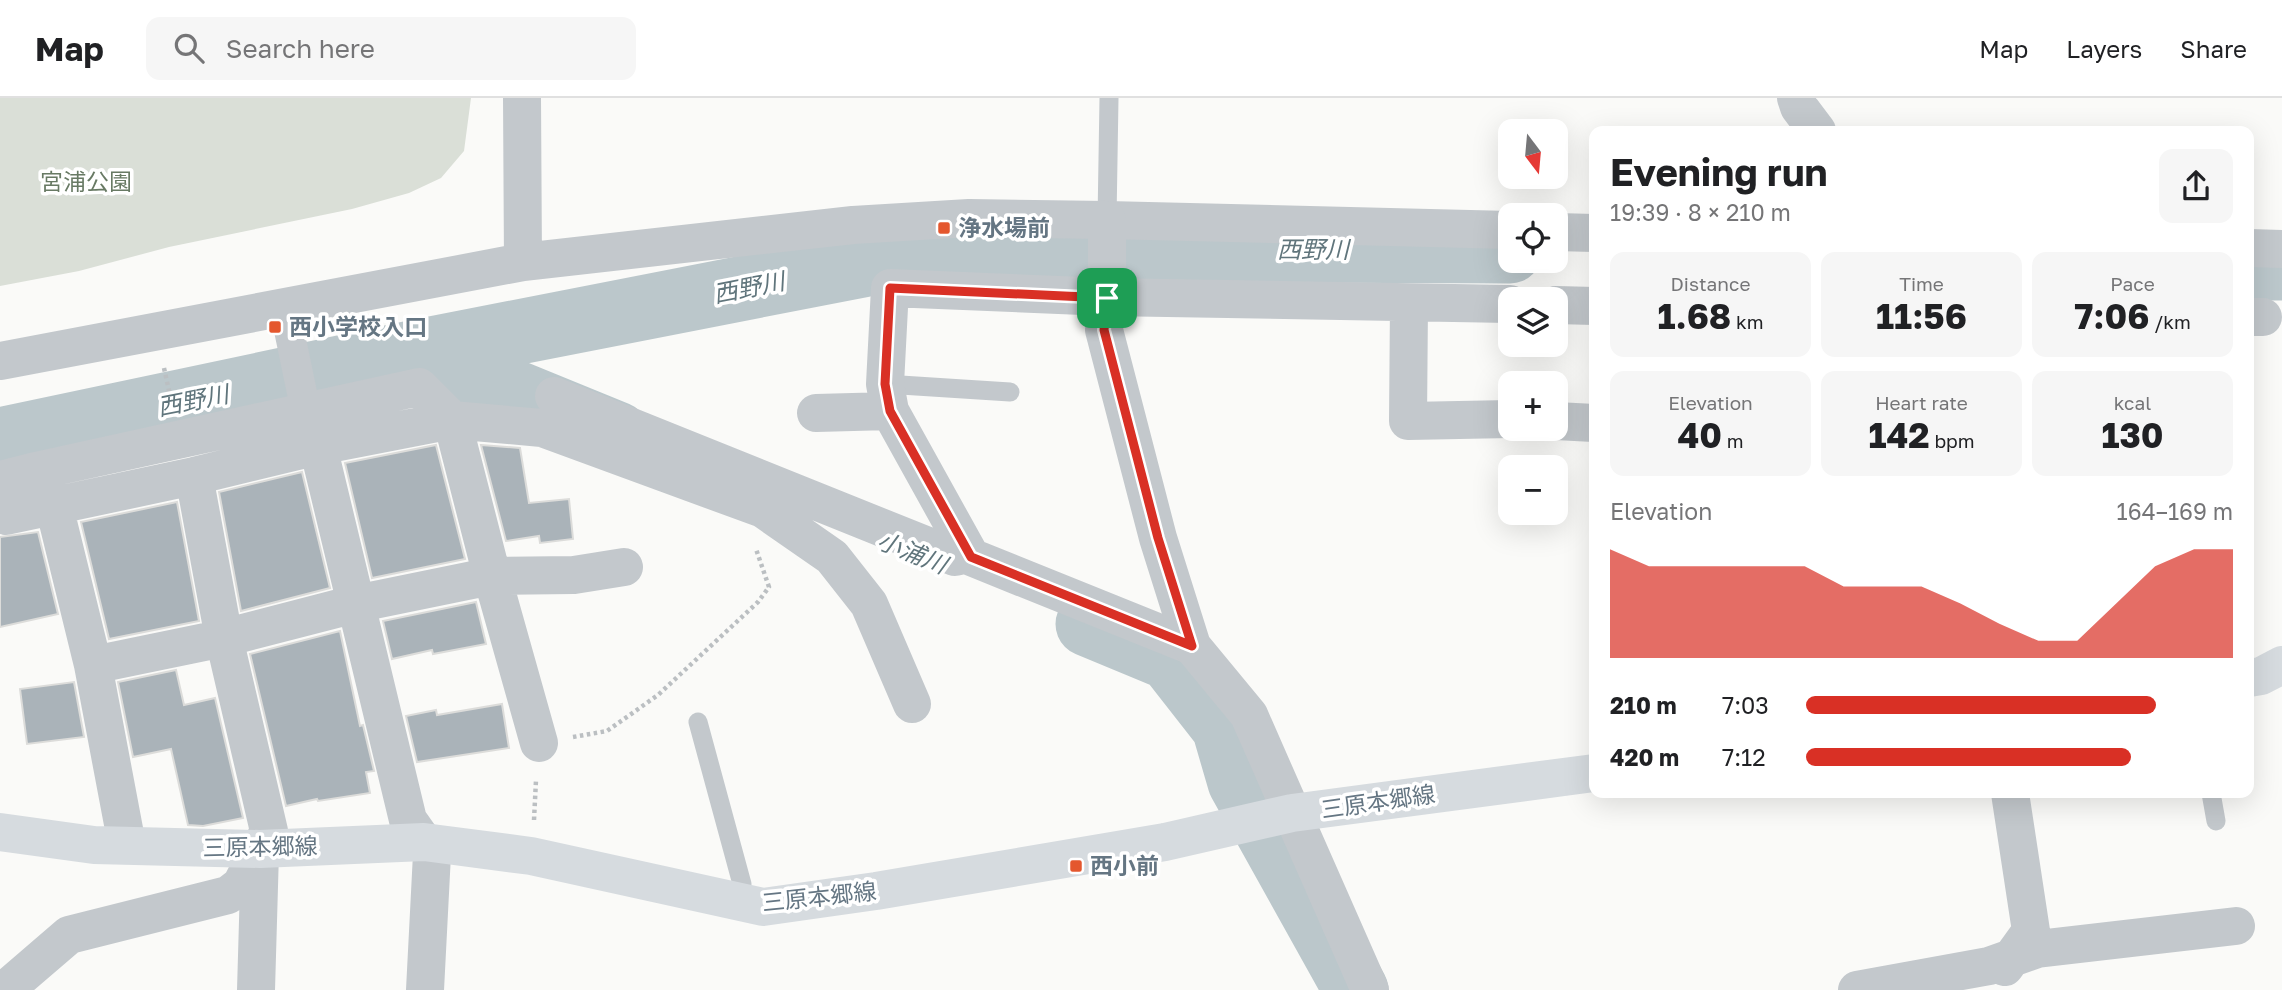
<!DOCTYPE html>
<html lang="en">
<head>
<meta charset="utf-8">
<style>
	body { margin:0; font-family:"Golos Text","Noto Sans JP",sans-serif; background:#f6f6f6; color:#202124; height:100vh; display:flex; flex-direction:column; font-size:26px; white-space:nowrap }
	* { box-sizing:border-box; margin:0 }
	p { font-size:23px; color:#757577 }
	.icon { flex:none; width:38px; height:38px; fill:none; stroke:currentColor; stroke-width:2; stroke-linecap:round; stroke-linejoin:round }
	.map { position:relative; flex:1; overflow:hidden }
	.side { position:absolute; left:1589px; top:28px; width:665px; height:672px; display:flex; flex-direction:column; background:#fff; border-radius:14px; box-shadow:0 7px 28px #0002 }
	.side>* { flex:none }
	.needle { width:46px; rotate:164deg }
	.buttons { position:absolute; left:1498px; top:21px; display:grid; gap:14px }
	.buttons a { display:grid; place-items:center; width:70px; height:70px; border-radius:14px; background:#fff; box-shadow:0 7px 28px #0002; font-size:35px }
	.pin { position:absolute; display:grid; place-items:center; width:60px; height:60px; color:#fff; margin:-30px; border-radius:14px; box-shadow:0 4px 10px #0006 }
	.round { display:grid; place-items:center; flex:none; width:74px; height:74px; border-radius:14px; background:#f6f6f6 }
	.summary { display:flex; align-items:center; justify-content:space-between; height:119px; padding:0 21px }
	h1 { font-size:38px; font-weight:700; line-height:52px }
	.figures { display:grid; grid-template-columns:repeat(3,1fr); gap:10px; height:119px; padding:7px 21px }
	.figures div { display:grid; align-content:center; border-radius:14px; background:#f6f6f6; text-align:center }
	.figures b { font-size:35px; font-weight:700 }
	.figures small { font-size:19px; font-weight:400 }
	.figures p { font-size:19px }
	.chart { height:196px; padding:14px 21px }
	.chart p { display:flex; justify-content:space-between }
	.chart svg { width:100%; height:126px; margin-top:7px; fill:#d93025; opacity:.7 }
	ul { padding:0 21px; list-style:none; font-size:23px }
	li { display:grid; grid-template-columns:112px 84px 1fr; align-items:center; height:52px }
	li i { height:18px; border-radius:9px; background:#d93025 }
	header { display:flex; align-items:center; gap:42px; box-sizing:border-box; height:98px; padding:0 35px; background:#fff; border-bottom:2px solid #e0e0e0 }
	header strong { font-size:33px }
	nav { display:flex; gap:38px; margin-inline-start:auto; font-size:24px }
	.search { width:490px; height:63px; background:#f6f6f6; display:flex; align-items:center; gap:18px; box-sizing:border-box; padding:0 24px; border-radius:14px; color:#757577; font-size:26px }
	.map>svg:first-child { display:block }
	.green { fill:#dadfd7 }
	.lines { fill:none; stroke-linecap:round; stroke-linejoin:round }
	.river { stroke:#bbc7cb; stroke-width:65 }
	.building { fill:#aab3b9; stroke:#dcdcda; stroke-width:2 }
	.path { stroke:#bbbfc2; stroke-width:4.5; stroke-dasharray:3.5 3.5; stroke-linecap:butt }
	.service { stroke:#c3c8cc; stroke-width:19 }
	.pedestrian { stroke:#c3c8cc; stroke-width:30 }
	.minor { stroke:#c3c8cc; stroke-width:38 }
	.tertiary { stroke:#c3c8cc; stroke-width:38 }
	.secondary { stroke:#d6dbdf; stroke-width:38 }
	.route-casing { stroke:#fff; stroke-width:14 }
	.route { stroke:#d93025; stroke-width:9 }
	.poi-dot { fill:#e4572e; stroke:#fff; stroke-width:2.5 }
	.labels { text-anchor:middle; stroke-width:7; stroke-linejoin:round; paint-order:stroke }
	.park-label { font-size:23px; fill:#687a64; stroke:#fff }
	.poi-label { font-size:23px; font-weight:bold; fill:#657683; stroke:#fff; text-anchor:start }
	.street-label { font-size:23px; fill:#657683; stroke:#fff }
	.water-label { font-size:24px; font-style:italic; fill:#60757c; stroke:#fff }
</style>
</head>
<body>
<header>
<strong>Map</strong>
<div class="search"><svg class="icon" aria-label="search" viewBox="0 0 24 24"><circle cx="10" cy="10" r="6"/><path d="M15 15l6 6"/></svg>Search here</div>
<nav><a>Map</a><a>Layers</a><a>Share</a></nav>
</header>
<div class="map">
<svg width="2282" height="892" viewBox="0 0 2282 892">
	<rect width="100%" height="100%" fill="#fafaf8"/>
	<!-- green -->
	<path class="green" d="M0,0H471L464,53L441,80L409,95L352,111L169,149L79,173L0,188Z"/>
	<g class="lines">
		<!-- river -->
		<path class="river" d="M2249,170H2282
			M416,254L617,336
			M0,342L416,254L867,166L1070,151L1510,153
			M1088,526L1170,560L1224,629L1240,684L1356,892"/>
	</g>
	<!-- building -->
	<path class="building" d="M436,347L465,461L372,480L345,365Z
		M481,347L520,350L529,405L569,401L573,441L540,445L539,438L506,443Z
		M302,374L330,490L241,513L219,394Z
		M177,404L199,523L109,541L81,424Z
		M38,434L58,516L0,529V439Z
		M476,504L486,546L433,556L432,552L392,561L383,523Z
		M340,533L360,628L363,627L374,673L366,674L370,695L318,703L317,701L286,708L250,556Z
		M176,572L184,607L215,600L243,720L203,728L188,727L171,651L133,659L118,584Z
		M74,584L84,639L27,646L20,591Z
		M502,606L509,650L417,664L406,618L436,612L437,617Z"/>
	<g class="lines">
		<!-- path -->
		<path class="path" d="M164,270L172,306
			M573,639L607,633L658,597L758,504L769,489L756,451
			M534,722L536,682"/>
		<!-- service -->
		<path class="service" d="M1107,122L1109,0
			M885,286L1010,294
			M698,624L742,786L738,804
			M2211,695L2216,723"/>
		<!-- pedestrian -->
		<path class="pedestrian" d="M289,232L306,314"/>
		<!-- minor -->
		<path class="minor" d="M1796,0L1799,9L1817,33
			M1107,122L1510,132
			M1556,134L1594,135
			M2249,150L2282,151
			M1409,205L1408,323L1510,321
			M1556,207L1594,208
			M2249,219H2263
			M554,298L955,459L969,456
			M816,315L890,313
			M1556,323L1594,325
			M318,348L408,722L432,756L425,892
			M36,373L419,289L452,322L492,478L539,645
			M0,382L36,373L54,408L93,567L127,747
			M6,418L194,378L318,348L452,322L542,330L763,411L832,459L869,506L912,606
			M1192,548L971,459L890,313L885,286L890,190L1107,199L1510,206
			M93,567L224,540L355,506L492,478L574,477L624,469
			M1292,715L1370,892
			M2005,869L2031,833L2010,695
			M5,892L69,837L228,797L241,787L269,733L224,540L194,378
			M256,892L260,754
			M1857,892L1989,868L2037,851L2236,828"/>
		<!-- tertiary -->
		<path class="tertiary" d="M522,0L523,164
			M0,263L523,164L853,127L969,120L1107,122V199L1104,232L1158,440L1192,548L1249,617L1292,715"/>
		<!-- secondary -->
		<path class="secondary" d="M2249,580L2261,578L2282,567
			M0,734L94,747L260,751L424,744L531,758L763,809L876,793L1165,744L1292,715L1594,675"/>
	</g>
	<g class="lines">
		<defs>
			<path id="route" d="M890,190L1107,200L1104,232L1158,440L1192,548L971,459L890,313L885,286Z"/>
		</defs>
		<!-- route casing -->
		<use href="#route" class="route-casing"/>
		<!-- route -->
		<use href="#route" class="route"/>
	</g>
	<!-- markers -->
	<g class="poi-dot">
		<rect x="937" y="123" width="14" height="14" rx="3.5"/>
		<rect x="268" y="222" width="14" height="14" rx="3.5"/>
		<rect x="1069" y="761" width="14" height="14" rx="3.5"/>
	</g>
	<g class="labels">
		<!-- park labels -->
		<g class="park-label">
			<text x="86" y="92">宮浦公園</text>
		</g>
		<!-- poi labels -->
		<g class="poi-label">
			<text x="958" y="138">浄水場前</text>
			<text x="289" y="237">西小学校入口</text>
			<text x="1090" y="776">西小前</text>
		</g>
		<!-- street labels -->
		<g class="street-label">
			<text transform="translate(1378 704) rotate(-8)" y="8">三原本郷線</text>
			<text transform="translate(260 749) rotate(-1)" y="8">三原本郷線</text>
			<text transform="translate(819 799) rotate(-6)" y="8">三原本郷線</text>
		</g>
		<!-- water labels -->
		<g class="water-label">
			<text x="1313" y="160">西野川</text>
			<text transform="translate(749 190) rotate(-11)" y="8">西野川</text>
			<text transform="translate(193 303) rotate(-11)" y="8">西野川</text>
			<text transform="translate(912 455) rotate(22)" y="8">小浦川</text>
		</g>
	</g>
</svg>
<div class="buttons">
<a><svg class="needle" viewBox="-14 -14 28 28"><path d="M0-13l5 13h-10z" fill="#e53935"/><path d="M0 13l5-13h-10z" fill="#757577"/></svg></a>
<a><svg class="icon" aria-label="locate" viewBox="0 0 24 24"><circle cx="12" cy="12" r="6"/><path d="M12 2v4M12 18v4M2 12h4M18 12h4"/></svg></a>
<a><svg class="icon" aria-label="layers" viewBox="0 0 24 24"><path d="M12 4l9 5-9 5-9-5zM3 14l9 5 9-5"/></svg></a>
<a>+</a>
<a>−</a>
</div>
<div class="pin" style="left:1107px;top:200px;background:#1e9e55"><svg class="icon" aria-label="arrive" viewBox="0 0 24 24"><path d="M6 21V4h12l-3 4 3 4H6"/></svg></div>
<section class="side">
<div class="summary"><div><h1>Evening run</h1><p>19:39 · 8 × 210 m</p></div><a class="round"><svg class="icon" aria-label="share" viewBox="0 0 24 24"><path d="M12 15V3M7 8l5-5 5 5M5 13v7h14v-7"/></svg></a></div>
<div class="figures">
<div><p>Distance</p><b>1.68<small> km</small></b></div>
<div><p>Time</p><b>11:56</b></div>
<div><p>Pace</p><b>7:06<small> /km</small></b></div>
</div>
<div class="figures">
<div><p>Elevation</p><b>40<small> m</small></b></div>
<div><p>Heart rate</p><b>142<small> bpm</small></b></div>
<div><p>kcal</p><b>130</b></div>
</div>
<div class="chart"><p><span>Elevation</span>164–169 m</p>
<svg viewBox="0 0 160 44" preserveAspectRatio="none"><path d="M0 44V6L10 12L20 12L30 12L40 12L50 12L60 19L70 19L80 19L90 25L100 32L110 38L120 38L130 25L140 12L150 6L160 6V44z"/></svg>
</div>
<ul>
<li><b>210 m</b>7:03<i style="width:82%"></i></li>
<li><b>420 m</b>7:12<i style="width:76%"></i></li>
</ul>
</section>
</div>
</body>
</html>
